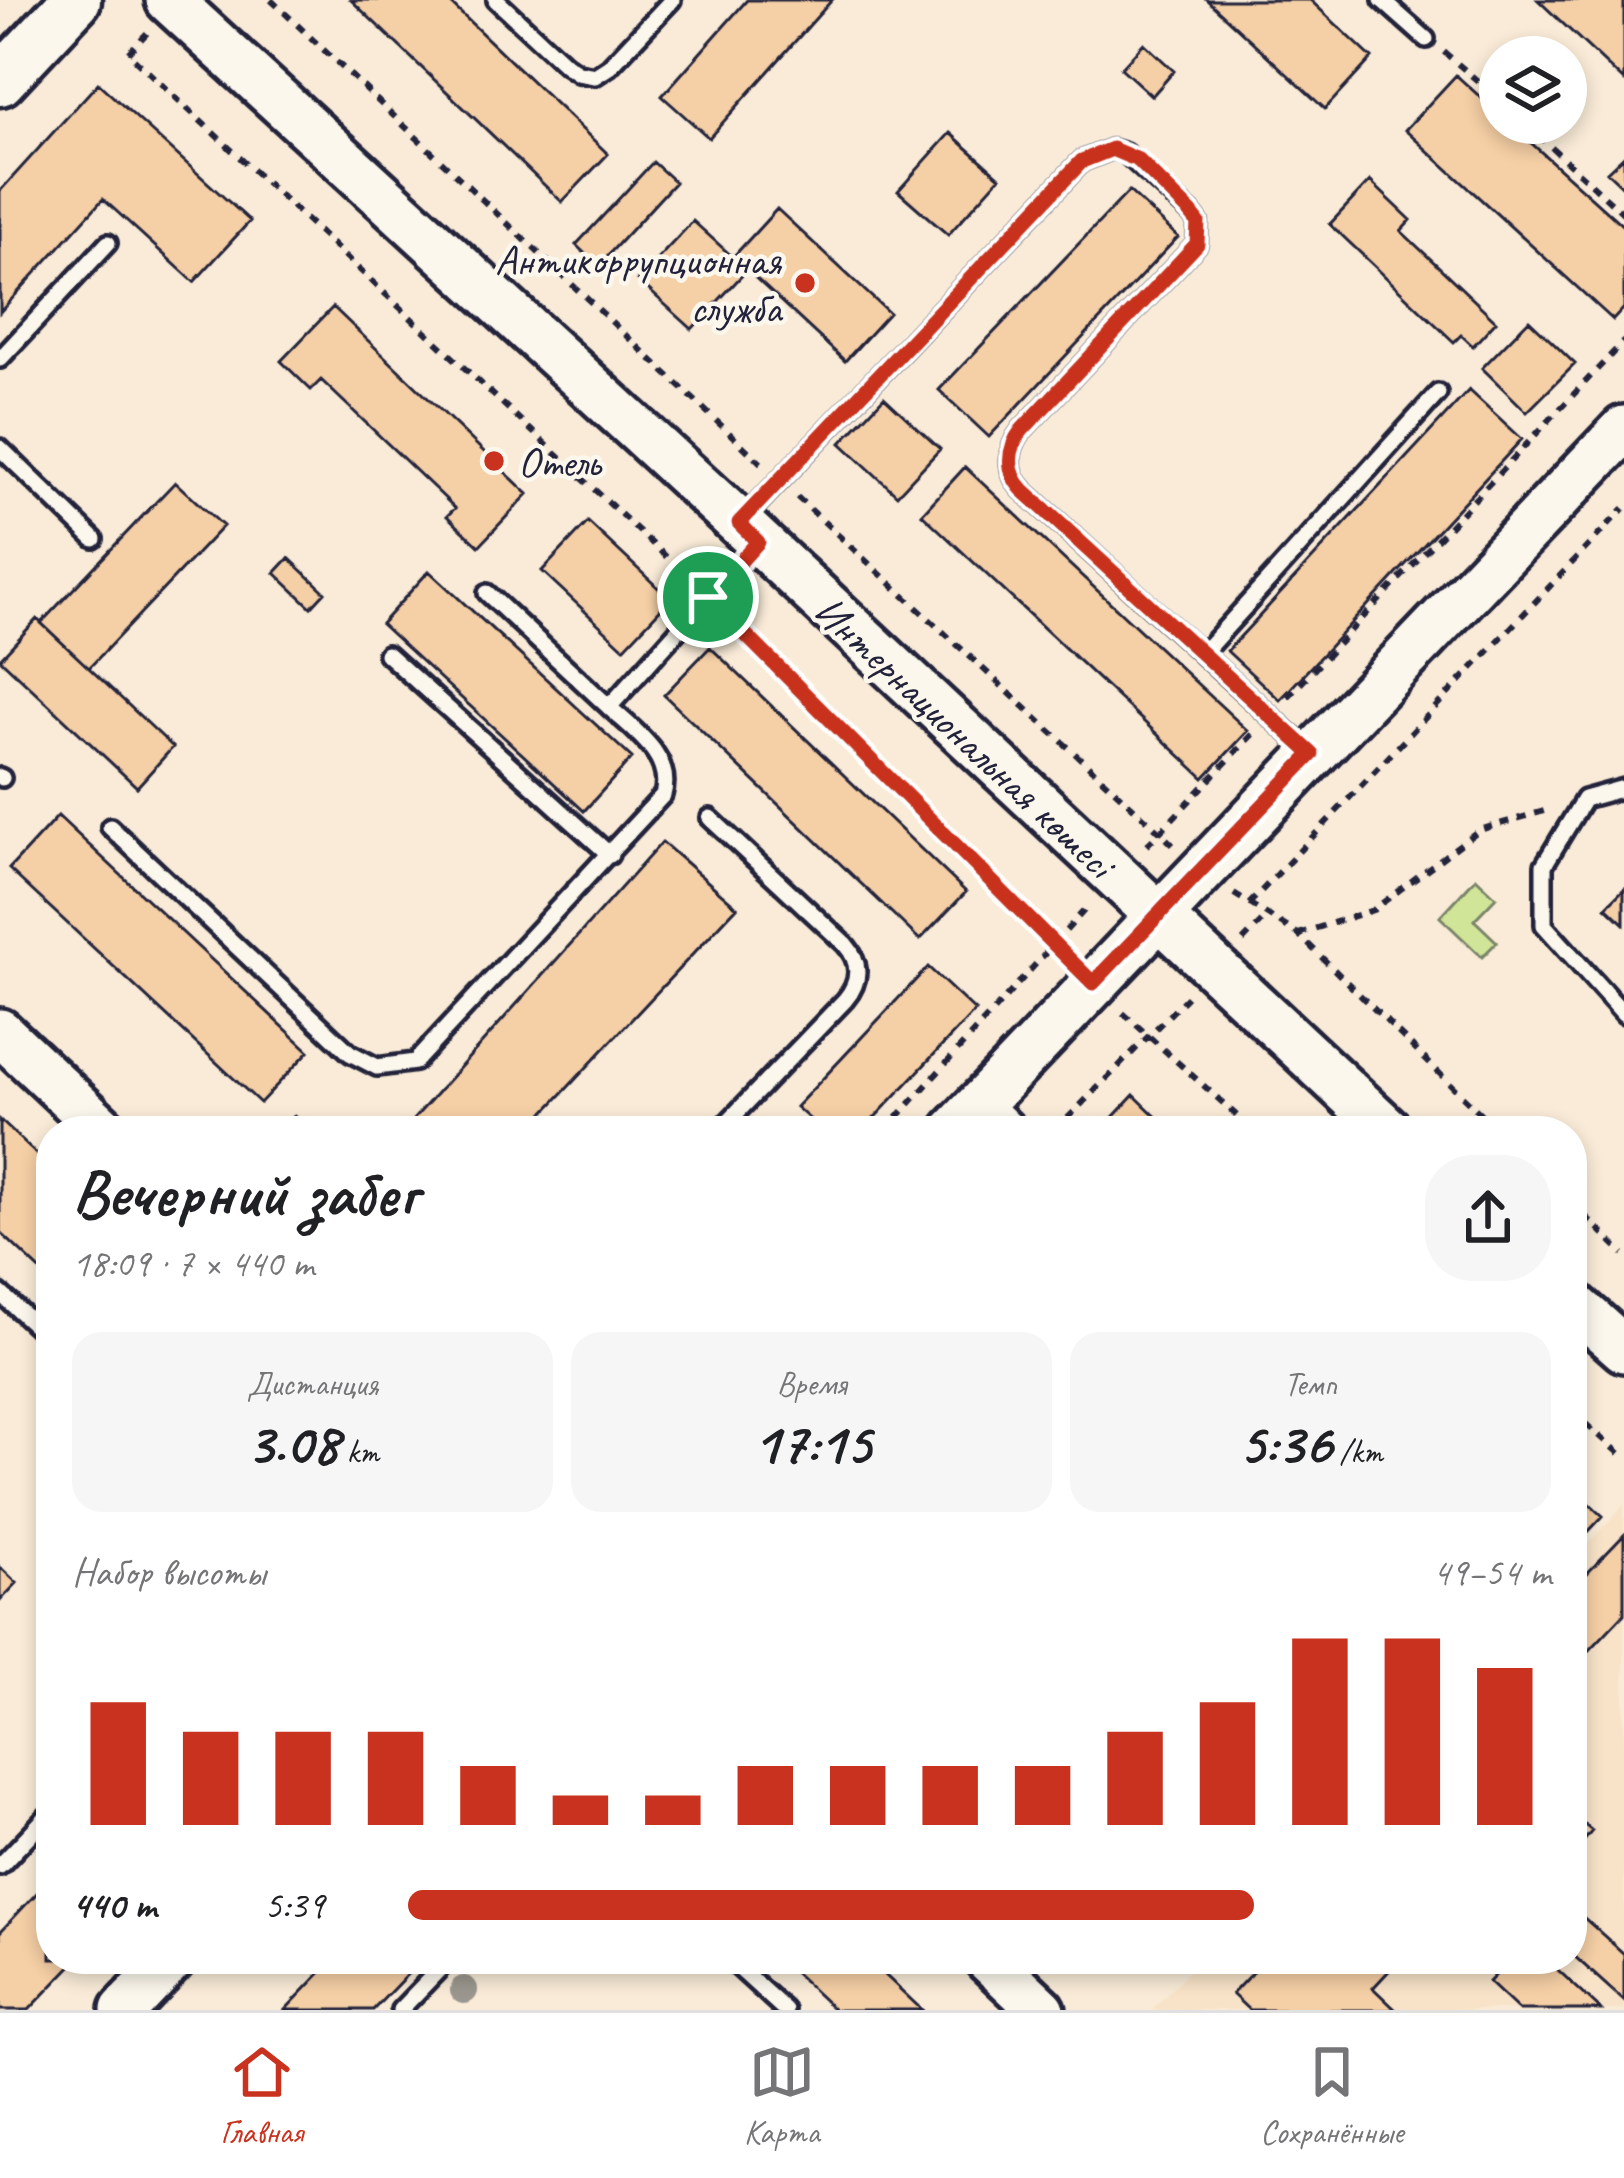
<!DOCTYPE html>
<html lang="ru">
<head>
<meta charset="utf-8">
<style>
	body { margin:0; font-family:Caveat,sans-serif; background:#f6f6f6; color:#202124; height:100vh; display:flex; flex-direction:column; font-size:45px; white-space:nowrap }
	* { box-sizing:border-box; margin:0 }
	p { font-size:39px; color:#757577 }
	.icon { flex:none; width:66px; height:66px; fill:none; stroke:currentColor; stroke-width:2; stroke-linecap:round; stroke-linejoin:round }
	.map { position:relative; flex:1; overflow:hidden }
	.panel { position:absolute; left:36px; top:1116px; width:1551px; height:858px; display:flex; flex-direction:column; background:#fff; border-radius:48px; box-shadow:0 6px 18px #0003 }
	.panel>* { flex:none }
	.buttons { position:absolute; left:1479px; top:36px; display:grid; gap:24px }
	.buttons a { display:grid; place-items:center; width:108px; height:108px; border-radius:50%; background:#fff; box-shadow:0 6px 18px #0003; font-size:60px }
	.pin { position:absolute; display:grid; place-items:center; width:102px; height:102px; color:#fff; margin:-51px; border:6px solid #fff; border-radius:50%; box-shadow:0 3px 12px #0007 }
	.round { display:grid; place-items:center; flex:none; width:126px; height:126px; border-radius:48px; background:#f6f6f6 }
	.summary { display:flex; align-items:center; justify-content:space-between; height:204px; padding:0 36px }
	h1 { font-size:66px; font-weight:700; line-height:90px }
	.stats { display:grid; grid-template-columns:repeat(3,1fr); gap:18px; height:204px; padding:12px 36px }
	.stats div { display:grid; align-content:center; border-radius:30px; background:#f6f6f6; text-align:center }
	.stats b { font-size:60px; font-weight:700 }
	.stats small { font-size:33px; font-weight:400 }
	.stats p { font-size:33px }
	.chart { height:336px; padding:24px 36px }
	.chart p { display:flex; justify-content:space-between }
	.chart svg { width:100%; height:216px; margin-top:12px; stroke:#c8321e; stroke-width:6 }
	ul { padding:0 36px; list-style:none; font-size:39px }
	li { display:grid; grid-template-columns:192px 144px 1fr; align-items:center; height:90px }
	li i { height:30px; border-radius:15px; background:#c8321e }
	.tab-bar { display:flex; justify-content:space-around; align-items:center; height:168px; border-top:3px solid #e0e0e0; background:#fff; font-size:33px; color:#757577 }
	.tab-bar a { display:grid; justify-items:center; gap:6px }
	.tab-bar .on { color:#c8321e }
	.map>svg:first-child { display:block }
	.built { fill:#f8e3c8 }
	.green { fill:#d1e599; stroke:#7a846a; stroke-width:3 }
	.building { fill:#f5cfa5; stroke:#22223b; stroke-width:3 }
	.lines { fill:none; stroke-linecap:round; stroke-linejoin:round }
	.lane-casing { stroke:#22223b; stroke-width:24 }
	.secondary-casing { stroke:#22223b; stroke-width:54 }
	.primary-casing { stroke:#22223b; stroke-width:57 }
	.path { stroke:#22223b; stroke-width:6; stroke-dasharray:9 9; stroke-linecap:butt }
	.lane { stroke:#fbf7ec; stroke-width:15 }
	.secondary { stroke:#fbf7ec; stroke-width:45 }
	.primary { stroke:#fbf7ec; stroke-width:48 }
	.tree { fill:#9b978e }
	.route-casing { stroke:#fff; stroke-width:24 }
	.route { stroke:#c8321e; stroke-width:15 }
	.poi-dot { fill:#c8321e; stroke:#fbf7ec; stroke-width:4.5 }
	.labels { text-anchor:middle; stroke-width:9; stroke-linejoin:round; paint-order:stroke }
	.poi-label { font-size:42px; fill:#22223b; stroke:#fbf7ec; text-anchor:end }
	.street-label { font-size:42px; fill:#22223b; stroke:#fbf7ec }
</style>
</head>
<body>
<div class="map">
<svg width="1624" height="2010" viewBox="0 0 1624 2010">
	<rect width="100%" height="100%" fill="#f9ebd7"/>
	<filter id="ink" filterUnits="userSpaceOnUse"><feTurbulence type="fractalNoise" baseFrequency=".00833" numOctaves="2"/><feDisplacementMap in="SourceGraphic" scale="24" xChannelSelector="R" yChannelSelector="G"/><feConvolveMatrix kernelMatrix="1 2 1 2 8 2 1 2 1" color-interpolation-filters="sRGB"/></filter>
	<g filter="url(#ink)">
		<!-- built -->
		<path class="built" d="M1624,1505V2010H1152L1200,1959H1572V1560Z"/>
		<!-- green -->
		<path class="green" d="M1476,878L1496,897L1474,920L1497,942L1482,957L1440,917Z"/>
		<!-- building -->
		<path class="building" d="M351,0H447L608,154L562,202Z
			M747,0H832L709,138L662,96Z
			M1207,0H1310L1372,58L1325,109Z
			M1538,0H1624V81Z
			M1144,43L1174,71L1152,96L1121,68Z
			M1456,75L1500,115V123H1509L1624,227V308L1613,320L1405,130Z
			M98,83L250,221L194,282L103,199L0,312V191Z
			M950,133L1000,177L948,235L898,191Z
			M1624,156V188L1607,172Z
			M653,162L675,182L598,266L576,245Z
			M1370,181L1411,220L1401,231L1496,321L1473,346L1461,335L1454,342L1330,224Z
			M1129,191L1178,237L989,437L939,390Z
			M777,209L889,313L845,361L733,257Z
			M693,221L747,270L692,329L638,280Z
			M333,307L528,494L479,546L447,516L455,508L321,380L311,390L281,361Z
			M1529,320L1575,364L1527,412L1482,368Z
			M1469,390L1522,439L1280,700L1227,651Z
			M884,397L940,449L897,495L841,443Z
			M965,467L1248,731L1204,778L922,514Z
			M175,482L223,526L89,668L41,623Z
			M588,522L670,599L624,648L542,571Z
			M289,558L325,592L311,607L275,573Z
			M429,571L632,758L584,811L381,624Z
			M37,619L173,747L137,787L0,659Z
			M710,647L966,892L920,940L664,695Z
			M58,816L309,1051L260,1103L9,869Z
			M662,842L737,907L527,1131H403Z
			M1624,889V924L1606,907Z
			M928,967L975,1011L862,1131H823L796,1107Z
			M1134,1095L1171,1131H1100Z
			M294,1116L310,1131H280Z
			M0,1120L51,1168V1280L0,1232Z
			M1572,1487L1603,1516L1572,1549Z
			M1624,1535V1614L1572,1669V1589Z
			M0,1567L17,1583L0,1601Z
			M1572,1814L1592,1831L1575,1852L1572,1849Z
			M51,1878V1959H78L29,2010H0V1932Z
			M1572,1907L1624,1954V2001L1572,1954Z
			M334,1959H422L373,2010H285Z
			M780,1959H868L922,2010H834Z
			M1265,1959H1400L1373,1988L1396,2010H1249L1232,1994Z
			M1511,1959H1546L1601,2010H1519L1489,1982Z"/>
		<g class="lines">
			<defs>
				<path id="lane" d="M496,0L566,65L578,73L595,76L609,67L672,0
					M1382,0L1426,39
					M0,359L108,243
					M0,448L94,539
					M744,518L1082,161L1112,149L1125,153L1191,213L1198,222L1197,244L1022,430C1007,449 1006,472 1023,490L1202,654
					M487,593L609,707
					M387,654L610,855
					M1310,752L1202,654L1438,393
					M0,777L2,778
					M1624,788L1584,799L1544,865V925L1624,1014
					M710,818L845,944C861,962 861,981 845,1000L719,1131
					M110,827L350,1053L377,1067L415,1062L663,795C674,756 633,730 609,707L756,544
					M989,1098L1023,1131
					M0,1293L51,1340
					M0,1866L51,1812
					M729,1959L785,2010
					M400,2010L449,1959"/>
				<path id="secondary" d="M169,0L739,523L1389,1131
					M0,1032L105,1131
					M954,1131L1624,429
					M1572,1303L1624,1349
					M988,1959L1042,2010
					M124,2010L172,1959"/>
				<path id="primary" d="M0,81L76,0"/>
			</defs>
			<!-- lane casing -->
			<use href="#lane" class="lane-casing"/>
			<!-- secondary casing -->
			<use href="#secondary" class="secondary-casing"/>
			<!-- primary casing -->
			<use href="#primary" class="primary-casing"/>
			<!-- path -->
			<path class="path" d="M271,0L761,463
				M147,33L128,53L690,579
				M1444,52L1500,100
				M1525,123L1624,214
				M797,497L1160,832L1145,847
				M725,613L1067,957
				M1288,697L1624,341
				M1173,845L1160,832L1254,733
				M1234,894L1298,934L1498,1131
				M1249,904L1624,508
				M1298,934L1373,910L1479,830L1548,810
				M1243,941L1266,917
				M1123,1013L1254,1131
				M885,1131L1090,904
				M1055,1131L1187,997
				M1572,1203L1624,1254
				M1572,1412L1624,1457"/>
			<!-- lane -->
			<use href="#lane" class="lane"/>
			<!-- secondary -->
			<use href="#secondary" class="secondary"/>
			<!-- primary -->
			<use href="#primary" class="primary"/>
		</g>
		<!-- trees -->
		<circle class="tree" cx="464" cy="1990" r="14"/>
	</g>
	<g class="lines" filter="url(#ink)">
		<defs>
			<path id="route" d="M1112,149L1138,160L1191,213L1198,222L1197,244L1022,430C1007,449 1006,472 1023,490L1312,754L1093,983L708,597L758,542L739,523L1082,161Z"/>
		</defs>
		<!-- route casing -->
		<use href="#route" class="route-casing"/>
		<!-- route -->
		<use href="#route" class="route"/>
	</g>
	<!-- markers -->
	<g class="poi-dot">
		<circle cx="805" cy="283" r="12"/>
		<circle cx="494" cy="461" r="12"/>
	</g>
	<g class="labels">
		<!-- poi labels -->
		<g class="poi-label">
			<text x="781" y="274">Антикоррупционная<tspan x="781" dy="48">служба</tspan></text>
			<text x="518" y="476" text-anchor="start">Отель</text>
		</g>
		<!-- street labels -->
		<g class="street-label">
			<text transform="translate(965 736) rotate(43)" y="15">Интернациональная көшесі</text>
		</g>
	</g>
</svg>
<div class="buttons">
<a><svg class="icon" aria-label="layers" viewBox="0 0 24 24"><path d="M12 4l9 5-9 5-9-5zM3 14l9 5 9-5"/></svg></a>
</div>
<div class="pin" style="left:708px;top:597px;background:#1e9e55"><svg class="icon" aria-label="arrive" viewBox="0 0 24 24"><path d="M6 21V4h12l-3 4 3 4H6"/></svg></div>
<section class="panel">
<div class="summary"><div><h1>Вечерний забег</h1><p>18:09 · 7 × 440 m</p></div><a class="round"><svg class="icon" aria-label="share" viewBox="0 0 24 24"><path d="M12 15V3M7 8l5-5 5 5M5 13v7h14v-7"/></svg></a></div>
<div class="stats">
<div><p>Дистанция</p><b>3.08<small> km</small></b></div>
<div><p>Время</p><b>17:15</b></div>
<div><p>Темп</p><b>5:36<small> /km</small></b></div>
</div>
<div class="chart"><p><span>Набор высоты</span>49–54 m</p>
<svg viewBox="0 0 160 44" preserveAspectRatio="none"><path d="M5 44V19M15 44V25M25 44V25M35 44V25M45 44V32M55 44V38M65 44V38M75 44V32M85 44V32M95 44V32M105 44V32M115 44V25M125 44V19M135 44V6M145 44V6M155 44V12"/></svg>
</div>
<ul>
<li><b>440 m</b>5:39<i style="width:74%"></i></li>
</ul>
</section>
</div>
<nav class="tab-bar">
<a class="on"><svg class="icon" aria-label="home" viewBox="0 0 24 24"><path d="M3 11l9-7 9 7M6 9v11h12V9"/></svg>Главная</a>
<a><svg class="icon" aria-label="map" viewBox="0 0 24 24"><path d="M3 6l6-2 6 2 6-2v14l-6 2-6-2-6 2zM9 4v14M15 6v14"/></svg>Карта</a>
<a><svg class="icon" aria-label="saved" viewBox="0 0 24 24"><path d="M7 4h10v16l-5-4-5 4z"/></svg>Сохранённые</a>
</nav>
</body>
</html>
